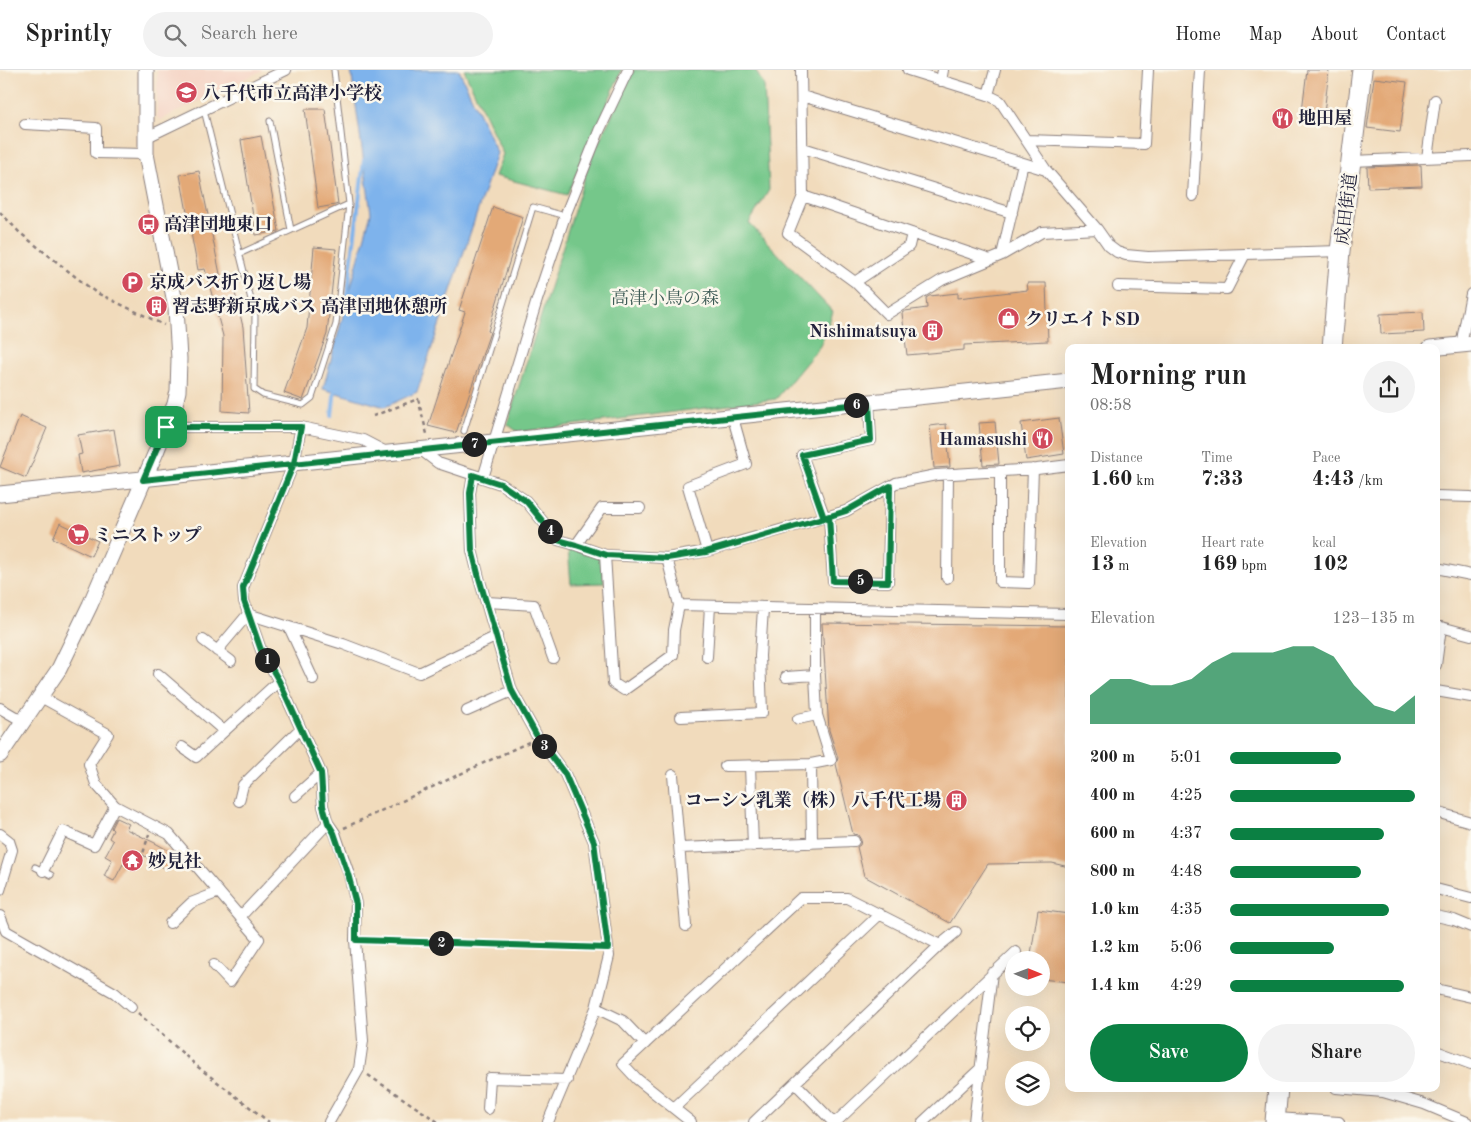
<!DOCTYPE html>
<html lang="en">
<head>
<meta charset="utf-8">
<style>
	body { margin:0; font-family:"Old Standard TT","Noto Serif JP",serif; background:#f2f2f2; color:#222; height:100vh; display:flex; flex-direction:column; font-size:19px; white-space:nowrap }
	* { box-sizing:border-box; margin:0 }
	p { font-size:16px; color:#767676 }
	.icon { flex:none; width:28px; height:28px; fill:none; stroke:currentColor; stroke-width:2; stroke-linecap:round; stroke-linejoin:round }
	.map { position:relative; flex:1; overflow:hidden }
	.sheet { position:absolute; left:1065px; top:274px; width:375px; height:748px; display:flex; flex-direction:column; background:#fff; border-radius:10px; box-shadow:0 5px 20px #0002 }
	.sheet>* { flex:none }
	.needle { width:32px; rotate:91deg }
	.fabs { position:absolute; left:1005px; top:881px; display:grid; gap:10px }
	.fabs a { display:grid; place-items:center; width:45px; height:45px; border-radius:50%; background:#fff; box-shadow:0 5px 20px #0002; font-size:25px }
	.pin { position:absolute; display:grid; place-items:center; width:42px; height:42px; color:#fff; margin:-21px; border-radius:10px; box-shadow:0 2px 8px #0006 }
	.km { position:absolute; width:25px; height:25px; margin:-12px; border-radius:50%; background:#222; color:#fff; font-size:14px; line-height:25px; text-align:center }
	.round { display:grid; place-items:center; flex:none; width:52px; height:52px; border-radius:26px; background:#f2f2f2 }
	.headline { display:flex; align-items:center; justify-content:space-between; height:85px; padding:0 25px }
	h1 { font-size:28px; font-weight:800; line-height:38px }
	.figures { display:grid; grid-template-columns:repeat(3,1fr); gap:8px; height:85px; padding:5px 25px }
	.figures div { display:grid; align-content:center }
	.figures b { font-size:21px; font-weight:800 }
	.figures small { font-size:14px; font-weight:400 }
	.figures p { font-size:14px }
	.chart { height:140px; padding:10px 25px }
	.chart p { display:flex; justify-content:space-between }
	.chart svg { width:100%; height:90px; margin-top:5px; fill:#0b8043; opacity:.7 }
	.cta { display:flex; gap:10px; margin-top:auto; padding:10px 25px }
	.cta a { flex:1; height:58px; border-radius:30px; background:#0b8043; color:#fff; font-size:20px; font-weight:800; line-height:58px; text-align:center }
	.cta a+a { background:#f2f2f2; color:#222 }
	ul { padding:0 25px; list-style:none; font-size:16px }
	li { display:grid; grid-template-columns:80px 60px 1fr; align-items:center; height:38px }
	li i { height:12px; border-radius:6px; background:#0b8043 }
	header { display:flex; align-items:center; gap:30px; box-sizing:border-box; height:70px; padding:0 25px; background:#fff; border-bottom:1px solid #e0e0e0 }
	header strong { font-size:24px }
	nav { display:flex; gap:28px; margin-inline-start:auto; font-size:18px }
	.search { width:350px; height:45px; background:#f2f2f2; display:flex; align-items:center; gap:12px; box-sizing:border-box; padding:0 18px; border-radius:28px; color:#767676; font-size:19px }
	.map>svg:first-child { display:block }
	.built { fill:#f5d2c2 }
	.green { fill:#74c78a; stroke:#4b7462 }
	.water { fill:#7eb3ec; stroke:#506a94 }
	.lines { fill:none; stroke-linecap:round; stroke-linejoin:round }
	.stream { stroke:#7eb3ec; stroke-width:4 }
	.building { fill:#e3a977 }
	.lane-casing { stroke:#8a7e7c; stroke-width:7 }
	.street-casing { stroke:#8a7e7c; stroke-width:12 }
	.secondary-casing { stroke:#8a7e7c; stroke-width:17 }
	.highway-casing { stroke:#8a7e7c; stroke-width:21 }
	.path { stroke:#8a7e7c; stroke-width:2.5; stroke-dasharray:4 4; stroke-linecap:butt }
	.lane { stroke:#fff; stroke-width:5 }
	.street { stroke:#fff; stroke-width:10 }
	.secondary { stroke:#fff; stroke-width:15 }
	.highway { stroke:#fff; stroke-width:19 }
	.route-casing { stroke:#fff; stroke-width:10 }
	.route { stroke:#0b8043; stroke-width:6 }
	.labels { text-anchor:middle; stroke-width:5; stroke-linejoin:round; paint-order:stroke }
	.poi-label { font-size:18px; font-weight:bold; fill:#22223b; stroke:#fbf7ec; text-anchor:start }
	.street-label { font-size:18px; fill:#22223b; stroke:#fbf7ec }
	.park-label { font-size:18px; fill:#3f5c57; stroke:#fbf7ec }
</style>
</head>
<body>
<header>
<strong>Sprintly</strong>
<div class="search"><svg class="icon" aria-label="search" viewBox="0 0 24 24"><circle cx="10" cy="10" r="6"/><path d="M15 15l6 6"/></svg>Search here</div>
<nav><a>Home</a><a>Map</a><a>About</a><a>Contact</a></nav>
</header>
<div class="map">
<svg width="1471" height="1052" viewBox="0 0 1471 1052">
	<rect width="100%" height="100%" fill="#fbf7ec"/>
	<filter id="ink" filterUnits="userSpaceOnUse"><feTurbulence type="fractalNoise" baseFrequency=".02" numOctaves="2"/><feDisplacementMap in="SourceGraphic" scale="10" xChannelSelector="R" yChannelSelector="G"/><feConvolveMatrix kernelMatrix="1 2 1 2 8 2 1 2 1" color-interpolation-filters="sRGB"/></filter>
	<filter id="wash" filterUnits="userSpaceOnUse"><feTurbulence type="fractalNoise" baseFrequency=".0096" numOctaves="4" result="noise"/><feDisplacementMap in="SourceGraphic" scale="20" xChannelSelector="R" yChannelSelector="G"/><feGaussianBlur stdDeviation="1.12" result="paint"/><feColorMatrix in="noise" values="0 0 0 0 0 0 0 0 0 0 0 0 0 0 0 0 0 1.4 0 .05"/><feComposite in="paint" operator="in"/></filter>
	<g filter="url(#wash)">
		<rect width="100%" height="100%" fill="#f1dbbc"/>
		<!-- built -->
		<path class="built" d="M157,0H263L160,50L157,46Z"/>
		<!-- green -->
		<path class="green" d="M464,0H622L567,125L495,106L503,84Z
			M634,0H755L764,15L769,120L749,153L833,242L820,276L776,329L518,362L507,354L590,90Z
			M568,478H577L603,487L604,513L571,514Z"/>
		<!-- water -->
		<path class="water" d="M351,0H459L497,83L417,322L385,337L323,319L371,143Z"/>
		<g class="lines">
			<!-- stream -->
			<path class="stream" d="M346,237L364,90
				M332,345L335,319"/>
		</g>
		<g id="blocks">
			<!-- building -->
			<path class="building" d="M1307,0H1329L1323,52L1301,49Z
				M1374,8L1407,12L1400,62L1367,58Z
				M305,39H325L338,134L335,135L318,138Z
				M261,66L279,161L256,165L241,70Z
				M1421,95L1422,116L1368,118L1367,97Z
				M199,101L221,209L231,206L243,257L249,343L222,341L223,266L205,199L198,200L180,105Z
				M493,137L523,147L488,261L490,262L456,363L428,356L465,242L459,240Z
				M314,177L336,179L327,264L303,330L284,323L307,258Z
				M1027,213H1046L1048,271L964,275V280L907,285L902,243L905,241L927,238L926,228L929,226L958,223V228L1028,220Z
				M1423,242L1424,262L1381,264L1380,244Z
				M20,346L47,358L26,408L0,397Z
				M1059,348L1064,384L1026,390L1021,353Z
				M995,352L999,394L983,395L979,353Z
				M946,354L950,397L934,398L930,356Z
				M114,359L120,396L81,403L78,385L82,384L78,365Z
				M60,453L98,471L91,486L53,468Z
				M822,553L1069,556V797L1052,793L988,794L950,853L864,806L857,777L860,775L861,770L858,765L853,764L836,694L838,688L829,660Z
				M116,748L129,754L126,759L155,773L175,784L167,800L140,783L135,798L123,794L114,811L104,806L112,790L105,786L113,771L109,768L113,760L111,758Z
				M1038,840L1069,844V912L1041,909V890H1030Z"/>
		</g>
	</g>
	<g filter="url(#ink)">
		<use href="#blocks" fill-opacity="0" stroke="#8a7e7c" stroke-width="1"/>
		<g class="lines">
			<defs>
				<path id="lane" d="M204,40L255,246L254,319L263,325L303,335L312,328L336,254L349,134L334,0
					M270,51L291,160
					M239,184L349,134
					M464,361L533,137L565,146
					M35,797L51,805"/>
				<path id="street" d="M801,0L803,126L788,163L855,212L887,244L942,210L1002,185L1042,162L1097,159
					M908,0L988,25L1000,31L1046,100L1097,159L1109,176L1117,182L1126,185L1148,187L1340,181
					M941,11L943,0
					M988,25L995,0
					M802,26L1046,100
					M25,54L96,58V83L146,84
					M145,68L286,0
					M1027,70L1144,74L1148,0
					M803,78L1012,143
					M1427,88L1435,30
					M1352,91L1471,86
					M803,126L990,190
					M1193,126L1200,0
					M1002,185L1023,93
					M855,212L909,176L912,163
					M1118,216L1227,219L1245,184
					M1461,275L1471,224
					M166,357H301L363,370L388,383
					M301,357L294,393L243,518L244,531L261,580L279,611L321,703L323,736L328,753L335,763L349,804L356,834L355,870L363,971L359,999L329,1052
					M421,380L438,393L501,414L526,431L558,470L576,475L605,485L667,488L707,481L829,446L846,441L896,413L936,405L1037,399L1069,395
					M1000,401V512L1029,513L1033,399
					M473,405L470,423L472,480L479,508L512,621L538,668L565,704L594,772L608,878L609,886L596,938L548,1052
					M483,408L537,230L565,146L599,61L628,0
					M1436,426L1471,427
					M829,446L833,511L888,512L890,417
					M825,448L802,385L871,370L869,333
					M576,475L602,438H640
					M707,481L688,416L746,394L733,348
					M605,485L613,613L624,620L673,585L674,560L679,535L667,488
					M1436,498L1471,505
					M947,508L948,404
					M487,532L534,535L553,588
					M679,535L1069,544
					M289,557L313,609
					M203,570L231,591
					M217,581L248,544L343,574L419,603L497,566
					M707,587L710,536
					M1436,595L1441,557L1471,565
					M158,604L224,661
					M786,607L815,605
					M1436,621L1471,627
					M41,627L108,664L89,694L96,714L115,736L169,764L259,869L230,912L214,895
					M0,638L24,652
					M467,641L512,621
					M681,647L762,643L760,586L763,538
					M798,649L817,645
					M182,677L196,687L279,611
					M811,694L812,773
					M725,696L811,694L831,690L817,645L815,605V539
					M750,696L753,776
					M673,705L686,856
					M295,726L321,703
					M239,731L243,715L300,659
					M1436,742L1471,752
					M0,764L9,771L12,780L0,820
					M680,778L854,771
					M43,801L63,761L94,775L115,736
					M1436,819L1471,828
					M0,846L6,861L115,923L131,937
					M1436,846L1454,850L1471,857
					M240,847L328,753
					M170,853L191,833L219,822
					M1436,919L1471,927
					M596,938L623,951L645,974
					M1436,981L1471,994
					M795,1013L833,1052
					M1336,1018L1383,1022L1424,1034L1467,1052
					M674,1038L880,844
					M488,1039L490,1008L567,1010
					M1276,1048L1339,1052
					M691,1052L637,1009L623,994L801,828H847L940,875
					M754,1052L940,875L956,862
					M836,1052L1016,882
					M923,1052L981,998
					M974,1052L992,903"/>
				<path id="secondary" d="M1430,278L1471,274
					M0,424L1069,311
					M0,685L59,599L90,535L156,382L175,334L178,321L179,289L176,238L146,84V0"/>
				<path id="highway" d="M1332,278L1340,181L1362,0
					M1275,1052L1278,1018"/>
			</defs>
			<!-- lane casing -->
			<use href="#lane" class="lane-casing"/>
			<!-- street casing -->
			<use href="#street" class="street-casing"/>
			<!-- secondary casing -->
			<use href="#secondary" class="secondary-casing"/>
			<!-- highway casing -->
			<use href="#highway" class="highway-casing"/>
			<!-- path -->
			<path class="path" d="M0,142L20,163L95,222L164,255
				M373,346L418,329L427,364H428
				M344,758L529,672
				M141,790L149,764
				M365,871L597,878
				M138,943L198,997L269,1052
				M368,1005L438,1052"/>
			<!-- lane -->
			<use href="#lane" class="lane"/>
			<!-- street -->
			<use href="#street" class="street"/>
			<!-- secondary -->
			<use href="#secondary" class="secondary"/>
			<!-- highway -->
			<use href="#highway" class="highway"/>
		</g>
	</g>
	<g class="lines" filter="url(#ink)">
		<defs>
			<path id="route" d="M166,357H301L294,393L243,518L244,531L261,580L279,611L321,703L323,736L328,753L334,763L348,804L356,834V870L608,878L594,772L565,704L538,668L512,621L479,508L472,480L470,423L473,405L501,414L526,431L558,470L576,475L606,485L667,488L706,482L824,448L829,446L833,511L888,512L890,416L846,441L824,448L802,385L871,370L869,333C627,359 385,383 143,410L166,357"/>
		</defs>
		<!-- route casing -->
		<use href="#route" class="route-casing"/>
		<!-- route -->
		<use href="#route" class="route"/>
	</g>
	<!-- icons -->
	<defs>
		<symbol id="school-disc" viewBox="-11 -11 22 22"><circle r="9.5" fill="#d1495b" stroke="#fbf7ec"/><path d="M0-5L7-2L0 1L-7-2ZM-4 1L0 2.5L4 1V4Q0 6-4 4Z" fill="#fff"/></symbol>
		<symbol id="restaurant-disc" viewBox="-11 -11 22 22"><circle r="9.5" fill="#d1495b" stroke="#fbf7ec"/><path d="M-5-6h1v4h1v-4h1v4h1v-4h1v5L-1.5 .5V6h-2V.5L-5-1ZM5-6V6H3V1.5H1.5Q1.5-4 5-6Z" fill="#fff"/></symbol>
		<symbol id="bus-disc" viewBox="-11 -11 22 22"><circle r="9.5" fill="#d1495b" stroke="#fbf7ec"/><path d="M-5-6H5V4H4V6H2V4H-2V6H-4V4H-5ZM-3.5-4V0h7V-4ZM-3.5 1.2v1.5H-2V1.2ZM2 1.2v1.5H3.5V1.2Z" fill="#fff"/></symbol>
		<symbol id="parking-disc" viewBox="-11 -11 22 22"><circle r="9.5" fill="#d1495b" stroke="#fbf7ec"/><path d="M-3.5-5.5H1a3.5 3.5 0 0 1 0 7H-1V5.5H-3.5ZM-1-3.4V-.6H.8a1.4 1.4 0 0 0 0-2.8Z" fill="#fff"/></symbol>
		<symbol id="building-disc" viewBox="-11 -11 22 22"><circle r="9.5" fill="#d1495b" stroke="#fbf7ec"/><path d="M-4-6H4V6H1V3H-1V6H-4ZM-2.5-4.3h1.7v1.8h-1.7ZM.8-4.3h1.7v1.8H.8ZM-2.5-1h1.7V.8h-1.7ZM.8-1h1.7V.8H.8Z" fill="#fff"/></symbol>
		<symbol id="shop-disc" viewBox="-11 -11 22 22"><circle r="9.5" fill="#d1495b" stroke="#fbf7ec"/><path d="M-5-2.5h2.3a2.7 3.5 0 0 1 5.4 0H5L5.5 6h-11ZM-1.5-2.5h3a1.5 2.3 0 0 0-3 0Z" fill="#fff"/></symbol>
		<symbol id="supermarket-disc" viewBox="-11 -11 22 22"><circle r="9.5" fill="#d1495b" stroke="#fbf7ec"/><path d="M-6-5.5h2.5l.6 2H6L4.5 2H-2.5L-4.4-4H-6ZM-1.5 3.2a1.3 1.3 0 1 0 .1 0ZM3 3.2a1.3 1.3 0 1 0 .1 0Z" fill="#fff"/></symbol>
		<symbol id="temple-disc" viewBox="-11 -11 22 22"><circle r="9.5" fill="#d1495b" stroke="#fbf7ec"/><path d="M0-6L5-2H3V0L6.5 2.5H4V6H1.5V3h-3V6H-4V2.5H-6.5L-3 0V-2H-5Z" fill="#fff"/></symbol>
	</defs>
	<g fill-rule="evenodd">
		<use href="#school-disc" x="174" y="10" width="25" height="25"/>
		<use href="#restaurant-disc" x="1270" y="36" width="25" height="25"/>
		<use href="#bus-disc" x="136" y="142" width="25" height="25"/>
		<use href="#parking-disc" x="120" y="200" width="25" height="25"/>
		<use href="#building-disc" x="144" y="224" width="25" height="25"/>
		<use href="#shop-disc" x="996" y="236" width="25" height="25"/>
		<use href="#building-disc" x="920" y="248" width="25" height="25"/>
		<use href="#restaurant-disc" x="1030" y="356" width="25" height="25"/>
		<use href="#supermarket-disc" x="66" y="452" width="25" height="25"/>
		<use href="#building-disc" x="944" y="718" width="25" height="25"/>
		<use href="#temple-disc" x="120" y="778" width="25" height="25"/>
	</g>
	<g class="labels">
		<!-- poi labels -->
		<g class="poi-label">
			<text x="202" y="29">八千代市立高津小学校</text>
			<text x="1298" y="54">地田屋</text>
			<text x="164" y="160">高津団地東口</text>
			<text x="149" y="218">京成バス折り返し場</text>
			<text x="172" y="242">習志野新京成バス 高津団地休憩所</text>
			<text x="1025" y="255">クリエイトSD</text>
			<text x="917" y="267" text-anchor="end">Nishimatsuya</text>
			<text x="1027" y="375" text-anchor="end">Hamasushi</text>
			<text x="94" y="471">ミニストップ</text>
			<text x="941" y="736" text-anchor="end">コーシン乳業（株） 八千代工場</text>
			<text x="148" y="797">妙見社</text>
		</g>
		<!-- street labels -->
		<g class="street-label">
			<text transform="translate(1346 139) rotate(-83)" y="6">成田街道</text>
		</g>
		<!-- park labels -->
		<g class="park-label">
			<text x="665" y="234">高津小鳥の森</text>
		</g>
	</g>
</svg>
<div class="fabs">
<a><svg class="needle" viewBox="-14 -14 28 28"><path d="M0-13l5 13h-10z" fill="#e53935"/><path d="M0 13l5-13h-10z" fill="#767676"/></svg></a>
<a><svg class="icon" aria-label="locate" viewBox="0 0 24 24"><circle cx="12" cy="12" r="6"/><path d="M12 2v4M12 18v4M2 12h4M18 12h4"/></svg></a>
<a><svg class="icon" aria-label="layers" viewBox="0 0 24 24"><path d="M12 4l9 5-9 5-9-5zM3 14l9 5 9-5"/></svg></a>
</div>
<div class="pin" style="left:166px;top:357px;background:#1e9e55"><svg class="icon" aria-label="arrive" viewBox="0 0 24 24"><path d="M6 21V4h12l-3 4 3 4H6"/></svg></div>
<b class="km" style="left:267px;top:590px">1</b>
<b class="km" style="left:441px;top:873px">2</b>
<b class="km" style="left:544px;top:676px">3</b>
<b class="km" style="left:550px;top:461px">4</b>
<b class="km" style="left:860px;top:511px">5</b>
<b class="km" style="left:856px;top:335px">6</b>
<b class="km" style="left:474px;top:374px">7</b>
<section class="sheet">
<div class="headline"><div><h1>Morning run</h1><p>08:58</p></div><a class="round"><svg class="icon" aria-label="share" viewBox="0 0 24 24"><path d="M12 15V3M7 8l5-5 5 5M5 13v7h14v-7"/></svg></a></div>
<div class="figures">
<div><p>Distance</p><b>1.60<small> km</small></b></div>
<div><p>Time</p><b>7:33</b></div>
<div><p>Pace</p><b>4:43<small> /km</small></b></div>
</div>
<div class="figures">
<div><p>Elevation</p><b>13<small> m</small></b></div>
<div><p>Heart rate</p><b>169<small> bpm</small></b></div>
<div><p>kcal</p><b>102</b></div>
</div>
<div class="chart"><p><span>Elevation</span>123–135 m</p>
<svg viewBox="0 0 160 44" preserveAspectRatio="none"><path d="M0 44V30L10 22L20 22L30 25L40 25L50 22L60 14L70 9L80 9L90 9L100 6L110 6L120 11L130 25L140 35L150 38L160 30V44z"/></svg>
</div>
<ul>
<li><b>200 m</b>5:01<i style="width:60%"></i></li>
<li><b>400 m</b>4:25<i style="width:100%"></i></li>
<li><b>600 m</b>4:37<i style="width:83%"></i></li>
<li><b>800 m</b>4:48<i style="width:71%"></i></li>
<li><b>1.0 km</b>4:35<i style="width:86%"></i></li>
<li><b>1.2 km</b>5:06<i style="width:56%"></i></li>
<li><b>1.4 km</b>4:29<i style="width:94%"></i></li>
</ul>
<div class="cta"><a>Save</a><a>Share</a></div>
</section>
</div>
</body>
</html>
